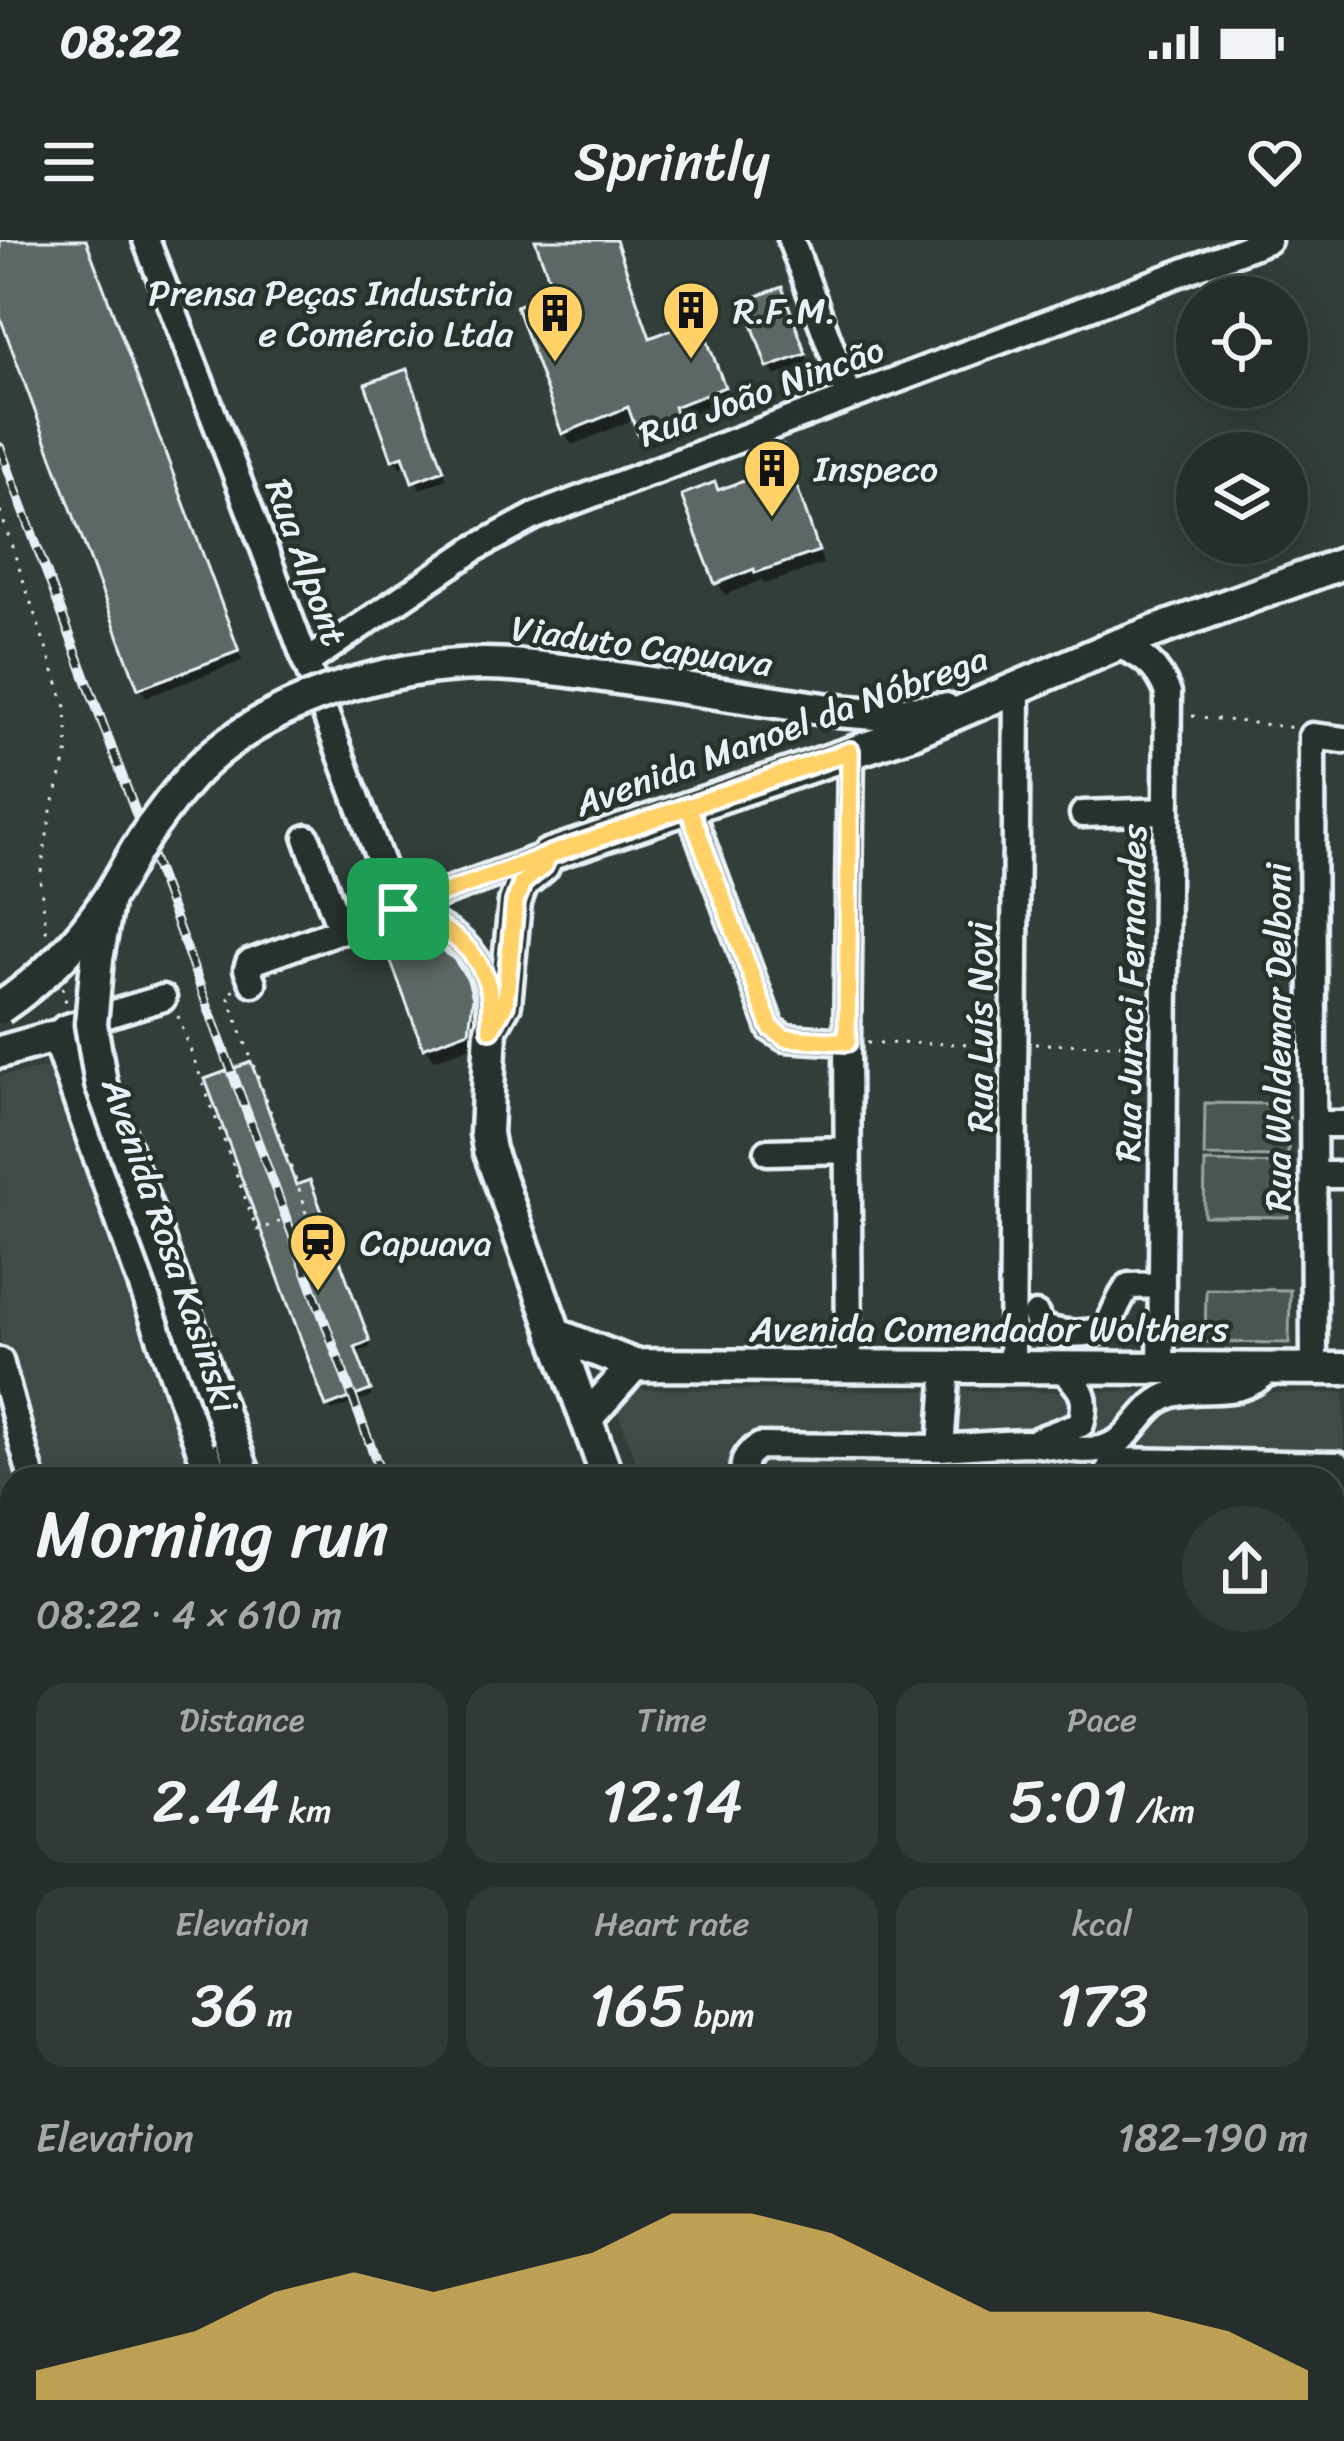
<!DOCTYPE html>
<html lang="en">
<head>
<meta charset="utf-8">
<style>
	body { margin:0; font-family:Sriracha,sans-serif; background:#323a37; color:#f1f3f6; height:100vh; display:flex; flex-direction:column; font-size:45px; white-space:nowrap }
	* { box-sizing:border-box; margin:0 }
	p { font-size:39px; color:#a4a8a9 }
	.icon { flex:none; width:66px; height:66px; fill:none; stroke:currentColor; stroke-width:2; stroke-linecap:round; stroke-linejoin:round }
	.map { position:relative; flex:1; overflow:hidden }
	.panel { position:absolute; left:0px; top:1227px; width:1344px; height:975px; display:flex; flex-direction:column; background:#262e2b; border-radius:36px 36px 0 0; box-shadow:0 6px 30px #0003,0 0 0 3px #424a47 }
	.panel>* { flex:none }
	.tools { position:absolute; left:1176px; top:36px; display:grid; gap:24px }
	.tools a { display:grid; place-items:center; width:132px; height:132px; border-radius:50%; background:#262e2b; box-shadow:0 6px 30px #0003,0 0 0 3px #424a47; font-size:60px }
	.pin { position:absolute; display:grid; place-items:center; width:102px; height:102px; color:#fff; margin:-51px; border-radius:24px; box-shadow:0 6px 18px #0006 }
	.round { display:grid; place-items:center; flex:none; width:126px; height:126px; border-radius:63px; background:#323a37 }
	.head { display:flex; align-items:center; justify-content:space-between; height:204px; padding:0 36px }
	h1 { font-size:66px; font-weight:600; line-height:90px }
	.stats { display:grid; grid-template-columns:repeat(3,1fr); gap:18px; height:204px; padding:12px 36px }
	.stats div { display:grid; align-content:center; border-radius:30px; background:#323a37; text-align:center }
	.stats b { font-size:60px; font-weight:600 }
	.stats small { font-size:33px; font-weight:400 }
	.stats p { font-size:33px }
	.chart { height:336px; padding:24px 36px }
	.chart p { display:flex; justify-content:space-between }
	.chart svg { width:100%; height:216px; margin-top:12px; fill:#ffd166; opacity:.7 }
	.status { display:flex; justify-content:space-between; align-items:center; height:84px; padding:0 60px; background:#262e2b; direction:ltr }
	.status svg { height:33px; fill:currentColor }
	header { display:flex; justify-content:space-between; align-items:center; height:156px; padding:0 36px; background:#262e2b; font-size:54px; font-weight:600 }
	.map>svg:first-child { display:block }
	.built { fill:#3f4b46 }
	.green { fill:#495651; stroke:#98a4a4; stroke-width:3 }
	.shadow { fill:#0007 }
	.building { fill:#5c6865; stroke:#e8f1f8; stroke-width:3 }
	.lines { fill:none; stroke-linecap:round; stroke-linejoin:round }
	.minor-casing { stroke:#e8f1f8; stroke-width:33 }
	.major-casing { stroke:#e8f1f8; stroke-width:39 }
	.path { stroke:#e8f1f8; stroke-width:3; stroke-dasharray:3 9; stroke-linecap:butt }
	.minor { stroke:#26332d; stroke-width:24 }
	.major { stroke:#26332d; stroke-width:30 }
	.rail-casing { stroke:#e8f1f8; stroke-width:10 }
	.rail { stroke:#26332d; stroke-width:6; stroke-dasharray:18; stroke-linecap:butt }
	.major-bridge-casing { stroke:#e8f1f8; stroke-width:39; stroke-linecap:butt }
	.path-bridge { stroke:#e8f1f8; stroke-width:3; stroke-dasharray:3 9; stroke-linecap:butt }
	.major-bridge { stroke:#26332d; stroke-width:30 }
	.route-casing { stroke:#fff; stroke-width:24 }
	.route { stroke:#ffd166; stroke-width:15 }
	.labels { text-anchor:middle; stroke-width:9; stroke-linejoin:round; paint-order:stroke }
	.poi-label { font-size:36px; fill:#e8f1f8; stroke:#26332d; text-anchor:start }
	.street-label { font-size:36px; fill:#e8f1f8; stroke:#26332d }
</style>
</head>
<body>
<div class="status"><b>08:22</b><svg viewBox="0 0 49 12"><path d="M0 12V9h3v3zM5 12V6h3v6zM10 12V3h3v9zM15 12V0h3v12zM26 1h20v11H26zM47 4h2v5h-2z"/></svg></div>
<header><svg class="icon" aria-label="menu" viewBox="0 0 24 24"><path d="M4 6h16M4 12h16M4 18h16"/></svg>Sprintly<svg class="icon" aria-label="heart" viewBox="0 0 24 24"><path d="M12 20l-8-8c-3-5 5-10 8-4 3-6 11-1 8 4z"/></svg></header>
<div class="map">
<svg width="1344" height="2201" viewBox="0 0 1344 2201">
	<rect width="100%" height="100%" fill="#323e39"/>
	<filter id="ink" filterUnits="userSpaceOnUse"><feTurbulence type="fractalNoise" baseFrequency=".00833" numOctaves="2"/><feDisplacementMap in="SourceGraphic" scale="24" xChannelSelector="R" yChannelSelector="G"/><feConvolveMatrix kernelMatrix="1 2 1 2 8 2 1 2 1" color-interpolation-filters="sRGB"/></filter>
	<g filter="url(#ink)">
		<!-- built -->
		<path class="built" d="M51,827L207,1239H12V2190H566L568,2201H0V836Z
			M627,1149L1344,1153V2200L1194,2190H1332V1239H642L618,1172Z"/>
		<!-- green -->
		<path class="green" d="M1205,863L1289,864L1288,917L1204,916Z
			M1205,922L1289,924L1288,977L1204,976Z
			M1206,1049L1290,1050L1289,1103L1205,1102Z
			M201,2190H507L508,2201H202Z"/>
		<!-- shadow -->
		<path class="shadow" d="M0,0H85L242,421L146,457L141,448L0,68Z
			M539,0H616L651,101L704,95L730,160L678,180L683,192L647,206L635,179L572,205L564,193L520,68L558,53Z
			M786,60L809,124L775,136L770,126Z
			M411,141L447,239L420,249L409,224L400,227L395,219Z
			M782,209L788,221L823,324L765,344L762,340L725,355L718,343V254L774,234Z
			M469,746L479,774L476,805L434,820L426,807Z
			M295,948L312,949L371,1107L356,1113L372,1156L332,1171L329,1166Z
			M1332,1908L1344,1918V1958L1332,1975Z"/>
		<!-- building -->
		<path class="building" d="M0,0H86L239,411L138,449L0,77Z
			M535,0H616L650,98L699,79L725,147L674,167L678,179L638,195L628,167L562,194L516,66L554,52Z
			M782,47L806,114L767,128L744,61Z
			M407,129L444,230L412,242L403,216L392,220L365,144Z
			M783,205L819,311L755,333L754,329L715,344L681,255L715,242L718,250L770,232L763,212Z
			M416,695L433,703L454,719L468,740L473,758L469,791L423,808L383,700L393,696Z
			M251,822L296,945L310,940L370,1101L355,1107L371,1150L326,1167L205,839Z"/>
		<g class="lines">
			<defs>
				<path id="minor" d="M146,0L253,279L398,669
					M791,0L849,156
					M1117,405C1143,415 1158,426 1168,453L1161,1128
					M306,423L474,309L535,276L1268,0
					M688,565L771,789L785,798L847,802
					M1083,574L1167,571
					M307,598L341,691
					M398,669C439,684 478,703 489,750C491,762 490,776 491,789
					M253,743L247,729L249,723L548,615
					M57,796L64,788L163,758
					M1314,884H1344
					M768,912L848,910
					M1314,935H1344
					M1036,1075L1039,1086C1060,1095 1083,1095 1105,1090C1114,1076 1118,1058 1129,1046L1162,1045
					M0,1121L32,1239
					M849,1126L847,802L851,511
					M1012,1127L1017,447
					M1314,1129L1312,496L1344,500
					M1038,1200L1081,1184C1089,1154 1081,1149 1061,1127
					M941,1208C969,1206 997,1204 1025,1203C1051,1203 1085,1216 1109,1206C1136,1196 1142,1163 1173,1154C1210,1144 1239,1161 1270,1129
					M743,1239C743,1222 744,1214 760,1206L941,1208L947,1127
					M1107,1239L1111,1225L1118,1221L1338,1225L1343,1235V1371
					M1342,1559L1344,1371
					M0,1623L12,1620
					M1332,1724L1344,1725
					M0,1888L12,1886
					M0,2004H12
					M1332,2180H1344"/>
				<path id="major" d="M577,432L837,471L876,474L945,469
					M0,812L57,796L213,1239
					M555,1094L634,1125L1344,1129
					M586,1179L634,1125
					M231,1198L246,1239
					M608,1239L489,910L486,893L491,789L505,764L515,662L522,643L543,626L548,615L913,492L1117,405L1344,323
					M590,2190L592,2201
					M917,2190L920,2201"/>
			</defs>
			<!-- minor casing -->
			<use href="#minor" class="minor-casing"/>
			<!-- major casing -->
			<use href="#major" class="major-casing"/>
			<!-- path -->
			<path class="path" d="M0,271L66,467L68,511L51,571L40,638L47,697
				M1192,476L1296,488
				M62,747L67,766
				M234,750L227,753L307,971L300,974
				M178,776L257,990L266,987
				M867,803L995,804
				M1035,804L1145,805"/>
			<!-- minor -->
			<use href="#minor" class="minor"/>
			<!-- major -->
			<use href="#major" class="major"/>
			<defs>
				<path id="rail" d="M0,207L383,1239
					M680,2190L682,2201"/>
			</defs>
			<!-- rail casing -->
			<use href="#rail" class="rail-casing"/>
			<!-- rail -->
			<use href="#rail" class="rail"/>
			<defs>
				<path id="major-bridge" d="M107,664L97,719L91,784L101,844L231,1198
					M0,768C43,739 81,700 109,657C124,633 135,609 152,586C166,567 181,546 198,529C269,459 387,425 485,424C516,424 546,428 577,432"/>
			</defs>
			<!-- major-bridge casing -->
			<use href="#major-bridge" class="major-bridge-casing"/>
			<!-- path-bridge -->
			<path class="path-bridge" d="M266,987L300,974"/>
			<!-- major-bridge -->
			<use href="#major-bridge" class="major-bridge"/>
		</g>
	</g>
	<g class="lines" filter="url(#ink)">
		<defs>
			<path id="route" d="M398,669L688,566L771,788L785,798L847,802L850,511L548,615L543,626L522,643L515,662L505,764L491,789C490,776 492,762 489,750C478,703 439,684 398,669"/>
		</defs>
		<!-- route casing -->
		<use href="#route" class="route-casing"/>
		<!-- route -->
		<use href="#route" class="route"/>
	</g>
	<!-- icons -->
	<defs>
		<symbol id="building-pin" viewBox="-11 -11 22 30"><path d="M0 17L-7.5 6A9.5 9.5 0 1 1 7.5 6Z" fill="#ffd166" stroke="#26332d"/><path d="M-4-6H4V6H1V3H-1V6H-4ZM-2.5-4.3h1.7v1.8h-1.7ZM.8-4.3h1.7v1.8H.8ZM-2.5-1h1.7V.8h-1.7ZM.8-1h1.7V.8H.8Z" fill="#111"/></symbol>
		<symbol id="station-pin" viewBox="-11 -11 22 30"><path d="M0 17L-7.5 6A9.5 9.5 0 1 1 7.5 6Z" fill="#ffd166" stroke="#26332d"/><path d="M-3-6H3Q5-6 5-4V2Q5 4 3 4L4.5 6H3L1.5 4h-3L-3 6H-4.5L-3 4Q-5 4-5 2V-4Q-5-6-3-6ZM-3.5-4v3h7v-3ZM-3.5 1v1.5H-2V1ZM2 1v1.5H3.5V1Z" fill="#111"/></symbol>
	</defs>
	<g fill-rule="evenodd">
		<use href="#building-pin" x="658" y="37" width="66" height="90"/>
		<use href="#building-pin" x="522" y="40" width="66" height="90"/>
		<use href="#building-pin" x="739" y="195" width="66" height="90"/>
		<use href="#station-pin" x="285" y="969" width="66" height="90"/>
	</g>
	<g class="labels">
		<!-- poi labels -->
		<g class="poi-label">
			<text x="513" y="65" text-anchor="end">Prensa Peças Industria<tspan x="513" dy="41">e Comércio Ltda</tspan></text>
			<text x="733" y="83">R.F.M.</text>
			<text x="814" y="241">Inspeco</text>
			<text x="360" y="1015">Capuava</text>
		</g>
		<!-- street labels -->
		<g class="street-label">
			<text transform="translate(761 151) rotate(-20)" y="13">Rua João Nincão</text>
			<text transform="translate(307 322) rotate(70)" y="13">Rua Alpont</text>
			<text transform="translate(642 405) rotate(8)" y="13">Viaduto Capuava</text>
			<text transform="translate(781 490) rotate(-20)" y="13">Avenida Manoel da Nóbrega</text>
			<text transform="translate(1130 753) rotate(-89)" y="13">Rua Juraci Fernandes</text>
			<text transform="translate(979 787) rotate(-90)" y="13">Rua Luís Novi</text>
			<text transform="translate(1277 797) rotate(-90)" y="13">Rua Waldemar Delboni</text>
			<text transform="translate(171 1005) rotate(71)" y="13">Avenida Rosa Kasinski</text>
			<text x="989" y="1101">Avenida Comendador Wolthers</text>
		</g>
	</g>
</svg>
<div class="tools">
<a><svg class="icon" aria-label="locate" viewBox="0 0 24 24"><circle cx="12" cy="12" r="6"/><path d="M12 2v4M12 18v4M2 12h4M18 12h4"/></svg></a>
<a><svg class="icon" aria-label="layers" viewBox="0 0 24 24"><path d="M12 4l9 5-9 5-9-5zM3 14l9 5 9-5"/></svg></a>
</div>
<div class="pin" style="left:398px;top:669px;background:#1e9e55"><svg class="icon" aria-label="arrive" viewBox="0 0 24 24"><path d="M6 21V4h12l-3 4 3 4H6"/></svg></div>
<section class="panel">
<div class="head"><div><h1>Morning run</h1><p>08:22 · 4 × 610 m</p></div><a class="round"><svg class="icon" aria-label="share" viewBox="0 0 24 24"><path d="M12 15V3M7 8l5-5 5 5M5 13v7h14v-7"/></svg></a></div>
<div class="stats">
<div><p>Distance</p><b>2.44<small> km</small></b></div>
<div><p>Time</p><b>12:14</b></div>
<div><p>Pace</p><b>5:01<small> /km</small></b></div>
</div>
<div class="stats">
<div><p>Elevation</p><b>36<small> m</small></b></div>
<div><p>Heart rate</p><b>165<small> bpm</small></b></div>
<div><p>kcal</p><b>173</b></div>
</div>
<div class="chart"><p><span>Elevation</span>182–190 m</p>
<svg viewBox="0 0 160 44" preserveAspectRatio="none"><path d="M0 44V38L10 34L20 30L30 22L40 18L50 22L60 18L70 14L80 6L90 6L100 10L110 18L120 26L130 26L140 26L150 30L160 38V44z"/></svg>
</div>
</section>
</div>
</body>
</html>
